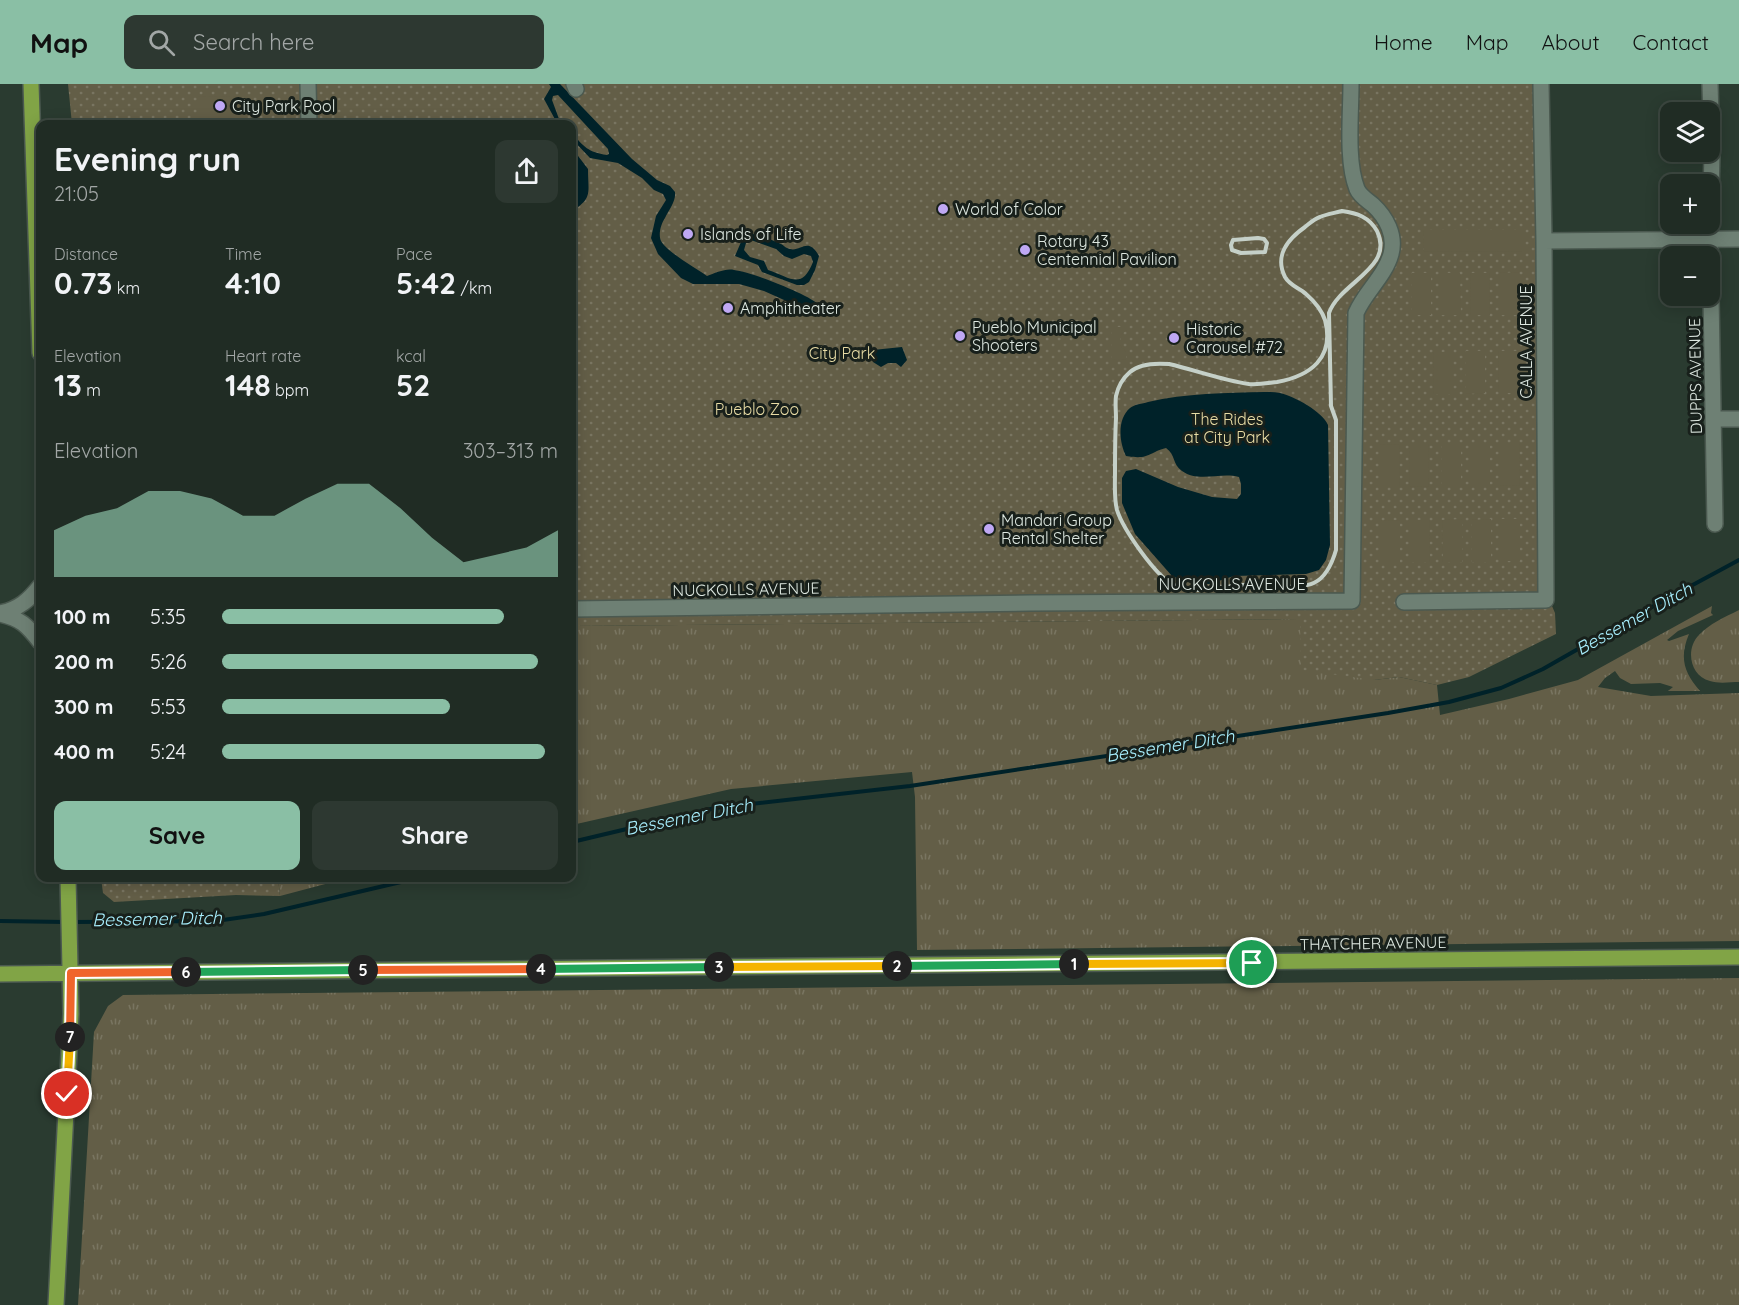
<!DOCTYPE html>
<html lang="en">
<head>
<meta charset="utf-8">
<style>
	body { margin:0; font-family:Quicksand,sans-serif; background:#2d3831; color:#f1f3f6; height:100vh; display:flex; flex-direction:column; font-size:22px; white-space:nowrap }
	* { box-sizing:border-box; margin:0 }
	p { font-size:20px; color:#a2a7a6 }
	.icon { flex:none; width:33px; height:33px; fill:none; stroke:currentColor; stroke-width:2; stroke-linecap:round; stroke-linejoin:round }
	.map { position:relative; flex:1; overflow:hidden }
	.drawer { position:absolute; left:36px; top:36px; width:540px; height:762px; display:flex; flex-direction:column; background:#202c24; border-radius:12px; box-shadow:0 3px 15px #0003,0 0 0 2px #3d4841 }
	.drawer>* { flex:none }
	.tools { position:absolute; left:1660px; top:18px; display:grid; gap:12px }
	.tools a { display:grid; place-items:center; width:60px; height:60px; border-radius:12px; background:#202c24; box-shadow:0 3px 15px #0003,0 0 0 2px #3d4841; font-size:30px }
	.pin { position:absolute; display:grid; place-items:center; width:51px; height:51px; color:#fff; margin:-26px; border:3px solid #fff; border-radius:50%; box-shadow:0 2px 6px #0007 }
	.km { position:absolute; width:30px; height:30px; margin:-15px; border-radius:50%; background:#222; color:#fff; font-size:16px; line-height:30px; text-align:center }
	.round { display:grid; place-items:center; flex:none; width:63px; height:63px; border-radius:12px; background:#2d3831 }
	.summary { display:flex; align-items:center; justify-content:space-between; height:102px; padding:0 18px }
	h1 { font-size:33px; font-weight:800; line-height:45px }
	.stats { display:grid; grid-template-columns:repeat(3,1fr); gap:9px; height:102px; padding:6px 18px }
	.stats div { display:grid; align-content:center }
	.stats b { font-size:30px; font-weight:800 }
	.stats small { font-size:16px; font-weight:400 }
	.stats p { font-size:16px }
	.chart { height:168px; padding:12px 18px }
	.chart p { display:flex; justify-content:space-between }
	.chart svg { width:100%; height:108px; margin-top:6px; fill:#8abfa5; opacity:.7 }
	.button { display:flex; gap:12px; margin-top:auto; padding:12px 18px }
	.button a { flex:1; height:69px; border-radius:12px; background:#8abfa5; color:#111; font-size:24px; font-weight:800; line-height:69px; text-align:center }
	.button a+a { background:#2d3831; color:#f1f3f6 }
	ul { padding:0 18px; list-style:none; font-size:20px }
	li { display:grid; grid-template-columns:96px 72px 1fr; align-items:center; height:45px }
	li i { height:15px; border-radius:8px; background:#8abfa5 }
	header { display:flex; align-items:center; gap:36px; box-sizing:border-box; height:84px; padding:0 30px; background:#8abfa5; color:#111 }
	header strong { font-size:28px }
	nav { display:flex; gap:33px; margin-inline-start:auto; font-size:21px }
	.search { width:420px; height:54px; background:#2d3831; display:flex; align-items:center; gap:15px; box-sizing:border-box; padding:0 21px; border-radius:12px; color:#a2a7a6; font-size:22px }
	.map>svg:first-child { display:block }
	.grass { fill:url(#grass-tufts) }
	.park { fill:url(#park-dots) }
	.garden { fill:#635e47 }
	.water { fill:#002229; fill-rule:evenodd }
	.lines { fill:none; stroke-linecap:round; stroke-linejoin:round }
	.stream { stroke:#002229; stroke-width:4 }
	.minor-casing { stroke:#4b5950; stroke-width:18 }
	.major-casing { stroke:#4b5950; stroke-width:18 }
	.minor { stroke:#6e8074; stroke-width:15 }
	.major { stroke:#81a446; stroke-width:15 }
	.rail { stroke:#c5d0c8; stroke-width:4 }
	.split-1-casing { stroke:#fff; stroke-width:12 }
	.split-2-casing { stroke:#fff; stroke-width:12 }
	.split-3-casing { stroke:#fff; stroke-width:12 }
	.split-4-casing { stroke:#fff; stroke-width:12 }
	.split-5-casing { stroke:#fff; stroke-width:12 }
	.split-6-casing { stroke:#fff; stroke-width:12 }
	.split-7-casing { stroke:#fff; stroke-width:12 }
	.split-8-casing { stroke:#fff; stroke-width:12 }
	.split-1 { stroke:#f5b400; stroke-width:8 }
	.split-2 { stroke:#22a559; stroke-width:8 }
	.split-3 { stroke:#f5b400; stroke-width:8 }
	.split-4 { stroke:#22a559; stroke-width:8 }
	.split-5 { stroke:#f0652b; stroke-width:8 }
	.split-6 { stroke:#22a559; stroke-width:8 }
	.split-7 { stroke:#f0652b; stroke-width:8 }
	.split-8 { stroke:#f5b400; stroke-width:8 }
	.poi-dot { fill:#bfa8f4; stroke:#18201b; stroke-width:2 }
	.labels { text-anchor:middle; stroke-width:6; stroke-linejoin:round; paint-order:stroke }
	.poi-label { font-size:16px; fill:#dee8e1; stroke:#18201b; text-anchor:start }
	.street-label { font-size:16px; fill:#dee8e1; stroke:#18201b }
	.park-label { font-size:16px; fill:#e9dda6; stroke:#18201b }
	.water-label { font-size:18px; font-style:italic; fill:#a8effe; stroke:#18201b }
</style>
</head>
<body>
<header>
<strong>Map</strong>
<div class="search"><svg class="icon" aria-label="search" viewBox="0 0 24 24"><circle cx="10" cy="10" r="6"/><path d="M15 15l6 6"/></svg>Search here</div>
<nav><a>Home</a><a>Map</a><a>About</a><a>Contact</a></nav>
</header>
<div class="map">
<svg width="1739" height="1221" viewBox="0 0 1739 1221">
	<defs>
		<pattern id="grass-tufts" width="24" height="20" patternUnits="userSpaceOnUse" patternTransform="scale(1.5)"><rect width="24" height="20" fill="#635e47"/><path d="M3 7l-1-3M5 7V3M7 7l1-3M15 17l-1-3M17 17v-4M19 17l1-3" fill="none" stroke="#797561"/></pattern>
		<pattern id="park-dots" width="8" height="8" patternUnits="userSpaceOnUse" patternTransform="scale(1.5)"><rect width="8" height="8" fill="#635e47"/><path d="M2 2h.1M6 6h.1" fill="none" stroke="#797561" stroke-width="1.8" stroke-linecap="round"/></pattern>
	</defs>
	<rect width="100%" height="100%" fill="#2a3b30"/>
	<!-- grass -->
	<path class="grass" d="M1712,522L1711,529L1713,531L1678,547L1667,556L1669,557L1689,550C1679,574 1684,588 1700,607H1668L1673,603L1660,599L1631,600L1620,594L1615,587L1605,594L1598,603L1651,612L1739,609V857L917,866L915,713L912,688L731,705L572,741V542L1300,535L1374,596L1399,593L1437,601L1440,631L1509,615L1578,596Z
		M1739,526V598C1730,598 1719,600 1710,597C1690,592 1685,565 1699,551C1709,540 1725,533 1739,526Z
		M278,794H348L280,812Z
		M1739,894V1221H78L94,948L108,922L123,911Z"/>
	<!-- park -->
	<path class="park" d="M68,0H1535L1540,494L1555,529L1556,550L1469,593L1437,601L1399,593L1374,596L1301,586L1300,535L572,542V40H72Z
		M101,794H278L280,812L236,811L114,818L103,809Z"/>
	<!-- garden -->
	<path class="garden" d="M242,12V32H245V40H197V13Z
		M1423,146H1523V167L1424,168Z
		M1519,188V231H1500V189Z
		M1412,189H1431V231H1412Z
		M1441,189H1460L1461,231H1441Z
		M1470,189H1489L1490,231H1471Z
		M1112,243H1127V246L1120,251V261L1126,268V276L1112,275Z
		M1466,267H1485V309L1466,310Z
		M1498,267H1518V309H1499Z
		M1433,268H1453V310H1434Z
		M1490,359V402H1471V359Z
		M1500,359H1519L1520,401L1500,402Z
		M1399,360L1400,403H1380V361Z
		M1409,360H1428L1429,402L1410,403Z
		M1442,360H1461V402H1442Z
		M1462,435V478H1443L1442,436Z
		M1491,435V478H1472V436Z
		M1501,435H1520V477H1501Z
		M1400,436V479H1381V437Z
		M1410,436H1429L1430,478H1410Z"/>
	<!-- water -->
	<path class="water" d="M549,0H560L632,75L657,96L670,102L675,108C676,118 669,125 665,134C661,140 658,150 661,157C666,167 697,185 707,192C715,189 726,184 734,186C752,188 808,210 821,222L811,232L793,220L764,207L739,200H693L681,194L658,170L651,154L656,132L666,116L663,110L654,106L642,94L618,79L590,74L572,55V49C584,63 588,68 607,71L609,70L608,65L558,11L553,12L552,16L559,35L564,40L557,39L544,15L551,3Z
		M572,64L588,85C588,109 593,114 572,127Z
		M748,149C759,151 771,155 781,160C785,162 785,164 790,165C801,168 808,152 819,172L815,186L809,198L804,201H797L762,188L758,181L735,172L744,151ZM751,156L776,165L784,172L792,175L804,170L811,172L813,178C802,206 791,194 768,186L764,177L750,173L744,166L746,159Z
		M902,263L907,276L901,283L896,279H888L881,283L873,278V266Z
		M1265,308C1270,308 1275,308 1280,309C1294,312 1323,328 1328,341L1330,461L1326,476L1319,486L1306,490L1234,492L1209,500L1187,498L1172,492L1135,450L1122,419V394L1126,387L1136,385L1178,403L1212,413L1237,415L1241,410V400L1239,393C1220,388 1199,399 1182,387C1172,380 1176,371 1166,364C1147,369 1150,376 1126,372C1119,358 1117,335 1130,324C1135,320 1142,320 1148,318C1186,309 1226,309 1265,308Z"/>
	<g class="lines">
		<!-- stream -->
		<path class="stream" d="M572,758L715,724L910,702L1388,629L1449,618L1501,604L1543,585L1650,524L1739,476
			M0,837L65,838
			M73,838L216,837L264,830L418,794"/>
		<defs>
			<path id="minor" d="M308,0L309,40
				M574,0L576,5
				M1710,0L1712,68L1710,156L1715,440
				M1544,157L1739,155
				M1713,335H1739
				M1404,518L1546,516L1544,157L1541,0
				M572,525L1030,519L1352,517L1356,229C1365,208 1385,192 1391,170C1396,151 1386,133 1373,121C1367,116 1360,112 1357,105C1346,77 1351,31 1351,0
				M0,529C19,525 29,516 40,502
				M0,530C21,535 27,541 40,558"/>
			<path id="major" d="M31,0L40,269
				M0,890L1739,873
				M56,1221L71,930L68,794"/>
		</defs>
		<!-- minor casing -->
		<use href="#minor" class="minor-casing"/>
		<!-- major casing -->
		<use href="#major" class="major-casing"/>
		<!-- minor -->
		<use href="#minor" class="minor"/>
		<!-- major -->
		<use href="#major" class="major"/>
		<!-- rail -->
		<path class="rail" d="M1342,127C1357,129 1369,133 1377,147C1395,184 1340,198 1329,229L1331,322L1336,336V466C1324,507 1306,503 1269,502C1260,501 1250,500 1241,501C1218,503 1197,511 1174,501C1156,493 1123,445 1117,426C1114,415 1115,401 1115,389C1115,371 1115,353 1116,334C1116,327 1115,319 1116,312C1118,303 1123,294 1130,288C1140,279 1156,279 1169,280C1195,286 1222,296 1249,300C1258,301 1268,299 1277,298C1310,292 1335,274 1325,236C1322,227 1314,217 1306,210C1300,204 1290,202 1285,193C1274,171 1288,155 1305,143C1310,139 1314,135 1320,133C1327,130 1335,129 1342,127Z
			M1258,154L1264,155L1267,159L1265,168L1241,169L1232,166L1231,161L1233,156Z"/>
	</g>
	<g class="lines">
		<defs>
			<path id="split-1" d="M1074,880L1252,879"/>
			<path id="split-2" d="M897,882L1074,880"/>
			<path id="split-3" d="M719,883L897,882"/>
			<path id="split-4" d="M541,885L719,883"/>
			<path id="split-5" d="M363,886L541,885"/>
			<path id="split-6" d="M186,888L363,886"/>
			<path id="split-7" d="M70,953L71,889L186,888"/>
			<path id="split-8" d="M67,1010L70,953"/>
		</defs>
		<!-- split-1 casing -->
		<use href="#split-1" class="split-1-casing"/>
		<!-- split-2 casing -->
		<use href="#split-2" class="split-2-casing"/>
		<!-- split-3 casing -->
		<use href="#split-3" class="split-3-casing"/>
		<!-- split-4 casing -->
		<use href="#split-4" class="split-4-casing"/>
		<!-- split-5 casing -->
		<use href="#split-5" class="split-5-casing"/>
		<!-- split-6 casing -->
		<use href="#split-6" class="split-6-casing"/>
		<!-- split-7 casing -->
		<use href="#split-7" class="split-7-casing"/>
		<!-- split-8 casing -->
		<use href="#split-8" class="split-8-casing"/>
		<!-- split-1 -->
		<use href="#split-1" class="split-1"/>
		<!-- split-2 -->
		<use href="#split-2" class="split-2"/>
		<!-- split-3 -->
		<use href="#split-3" class="split-3"/>
		<!-- split-4 -->
		<use href="#split-4" class="split-4"/>
		<!-- split-5 -->
		<use href="#split-5" class="split-5"/>
		<!-- split-6 -->
		<use href="#split-6" class="split-6"/>
		<!-- split-7 -->
		<use href="#split-7" class="split-7"/>
		<!-- split-8 -->
		<use href="#split-8" class="split-8"/>
	</g>
	<!-- markers -->
	<g class="poi-dot">
		<circle cx="220" cy="22" r="6"/>
		<circle cx="943" cy="125" r="6"/>
		<circle cx="688" cy="150" r="6"/>
		<circle cx="1025" cy="166" r="6"/>
		<circle cx="728" cy="224" r="6"/>
		<circle cx="960" cy="252" r="6"/>
		<circle cx="1174" cy="254" r="6"/>
		<circle cx="989" cy="445" r="6"/>
	</g>
	<g class="labels">
		<!-- poi labels -->
		<g class="poi-label">
			<text x="232" y="28">City Park Pool</text>
			<text x="955" y="131">World of Color</text>
			<text x="700" y="156">Islands of Life</text>
			<text x="1037" y="163">Rotary 43<tspan x="1037" dy="18">Centennial Pavilion</tspan></text>
			<text x="740" y="230">Amphitheater</text>
			<text x="972" y="249">Pueblo Municipal<tspan x="972" dy="18">Shooters</tspan></text>
			<text x="1186" y="251">Historic<tspan x="1186" dy="18">Carousel #72</tspan></text>
			<text x="1001" y="442">Mandari Group<tspan x="1001" dy="18">Rental Shelter</tspan></text>
		</g>
		<!-- street labels -->
		<g class="street-label">
			<text transform="translate(1526 258) rotate(-90)" y="6">CALLA AVENUE</text>
			<text transform="translate(1695 292) rotate(-91)" y="6">DUPPS AVENUE</text>
			<text x="1232" y="506">NUCKOLLS AVENUE</text>
			<text transform="translate(746 505) rotate(-1)" y="6">NUCKOLLS AVENUE</text>
			<text transform="translate(1373 859) rotate(-1)" y="6">THATCHER AVENUE</text>
		</g>
		<!-- park labels -->
		<g class="park-label">
			<text x="842" y="275">City Park</text>
			<text x="757" y="331">Pueblo Zoo</text>
			<text x="1227" y="341">The Rides<tspan x="1227" dy="18">at City Park</tspan></text>
		</g>
		<!-- water labels -->
		<g class="water-label">
			<text transform="translate(1634 535) rotate(-29)" y="6">Bessemer Ditch</text>
			<text transform="translate(1170 662) rotate(-9)" y="6">Bessemer Ditch</text>
			<text transform="translate(689 733) rotate(-11)" y="6">Bessemer Ditch</text>
			<text transform="translate(157 835) rotate(-1)" y="6">Bessemer Ditch</text>
		</g>
	</g>
</svg>
<div class="tools">
<a><svg class="icon" aria-label="layers" viewBox="0 0 24 24"><path d="M12 4l9 5-9 5-9-5zM3 14l9 5 9-5"/></svg></a>
<a>+</a>
<a>−</a>
</div>
<div class="pin" style="left:1252px;top:879px;background:#1e9e55"><svg class="icon" aria-label="arrive" viewBox="0 0 24 24"><path d="M6 21V4h12l-3 4 3 4H6"/></svg></div>
<div class="pin" style="left:67px;top:1010px;background:#d93025"><svg class="icon" aria-label="check" viewBox="0 0 24 24"><path d="M5 12l5 5 9-10"/></svg></div>
<b class="km" style="left:1074px;top:880px">1</b>
<b class="km" style="left:897px;top:882px">2</b>
<b class="km" style="left:719px;top:883px">3</b>
<b class="km" style="left:541px;top:885px">4</b>
<b class="km" style="left:363px;top:886px">5</b>
<b class="km" style="left:186px;top:888px">6</b>
<b class="km" style="left:70px;top:953px">7</b>
<section class="drawer">
<div class="summary"><div><h1>Evening run</h1><p>21:05</p></div><a class="round"><svg class="icon" aria-label="share" viewBox="0 0 24 24"><path d="M12 15V3M7 8l5-5 5 5M5 13v7h14v-7"/></svg></a></div>
<div class="stats">
<div><p>Distance</p><b>0.73<small> km</small></b></div>
<div><p>Time</p><b>4:10</b></div>
<div><p>Pace</p><b>5:42<small> /km</small></b></div>
</div>
<div class="stats">
<div><p>Elevation</p><b>13<small> m</small></b></div>
<div><p>Heart rate</p><b>148<small> bpm</small></b></div>
<div><p>kcal</p><b>52</b></div>
</div>
<div class="chart"><p><span>Elevation</span>303–313 m</p>
<svg viewBox="0 0 160 44" preserveAspectRatio="none"><path d="M0 44V25L10 19L20 16L30 9L40 9L50 12L60 19L70 19L80 12L90 6L100 6L110 16L120 28L130 38L140 35L150 32L160 25V44z"/></svg>
</div>
<ul>
<li><b>100 m</b>5:35<i style="width:84%"></i></li>
<li><b>200 m</b>5:26<i style="width:94%"></i></li>
<li><b>300 m</b>5:53<i style="width:68%"></i></li>
<li><b>400 m</b>5:24<i style="width:96%"></i></li>
</ul>
<div class="button"><a>Save</a><a>Share</a></div>
</section>
</div>
</body>
</html>
